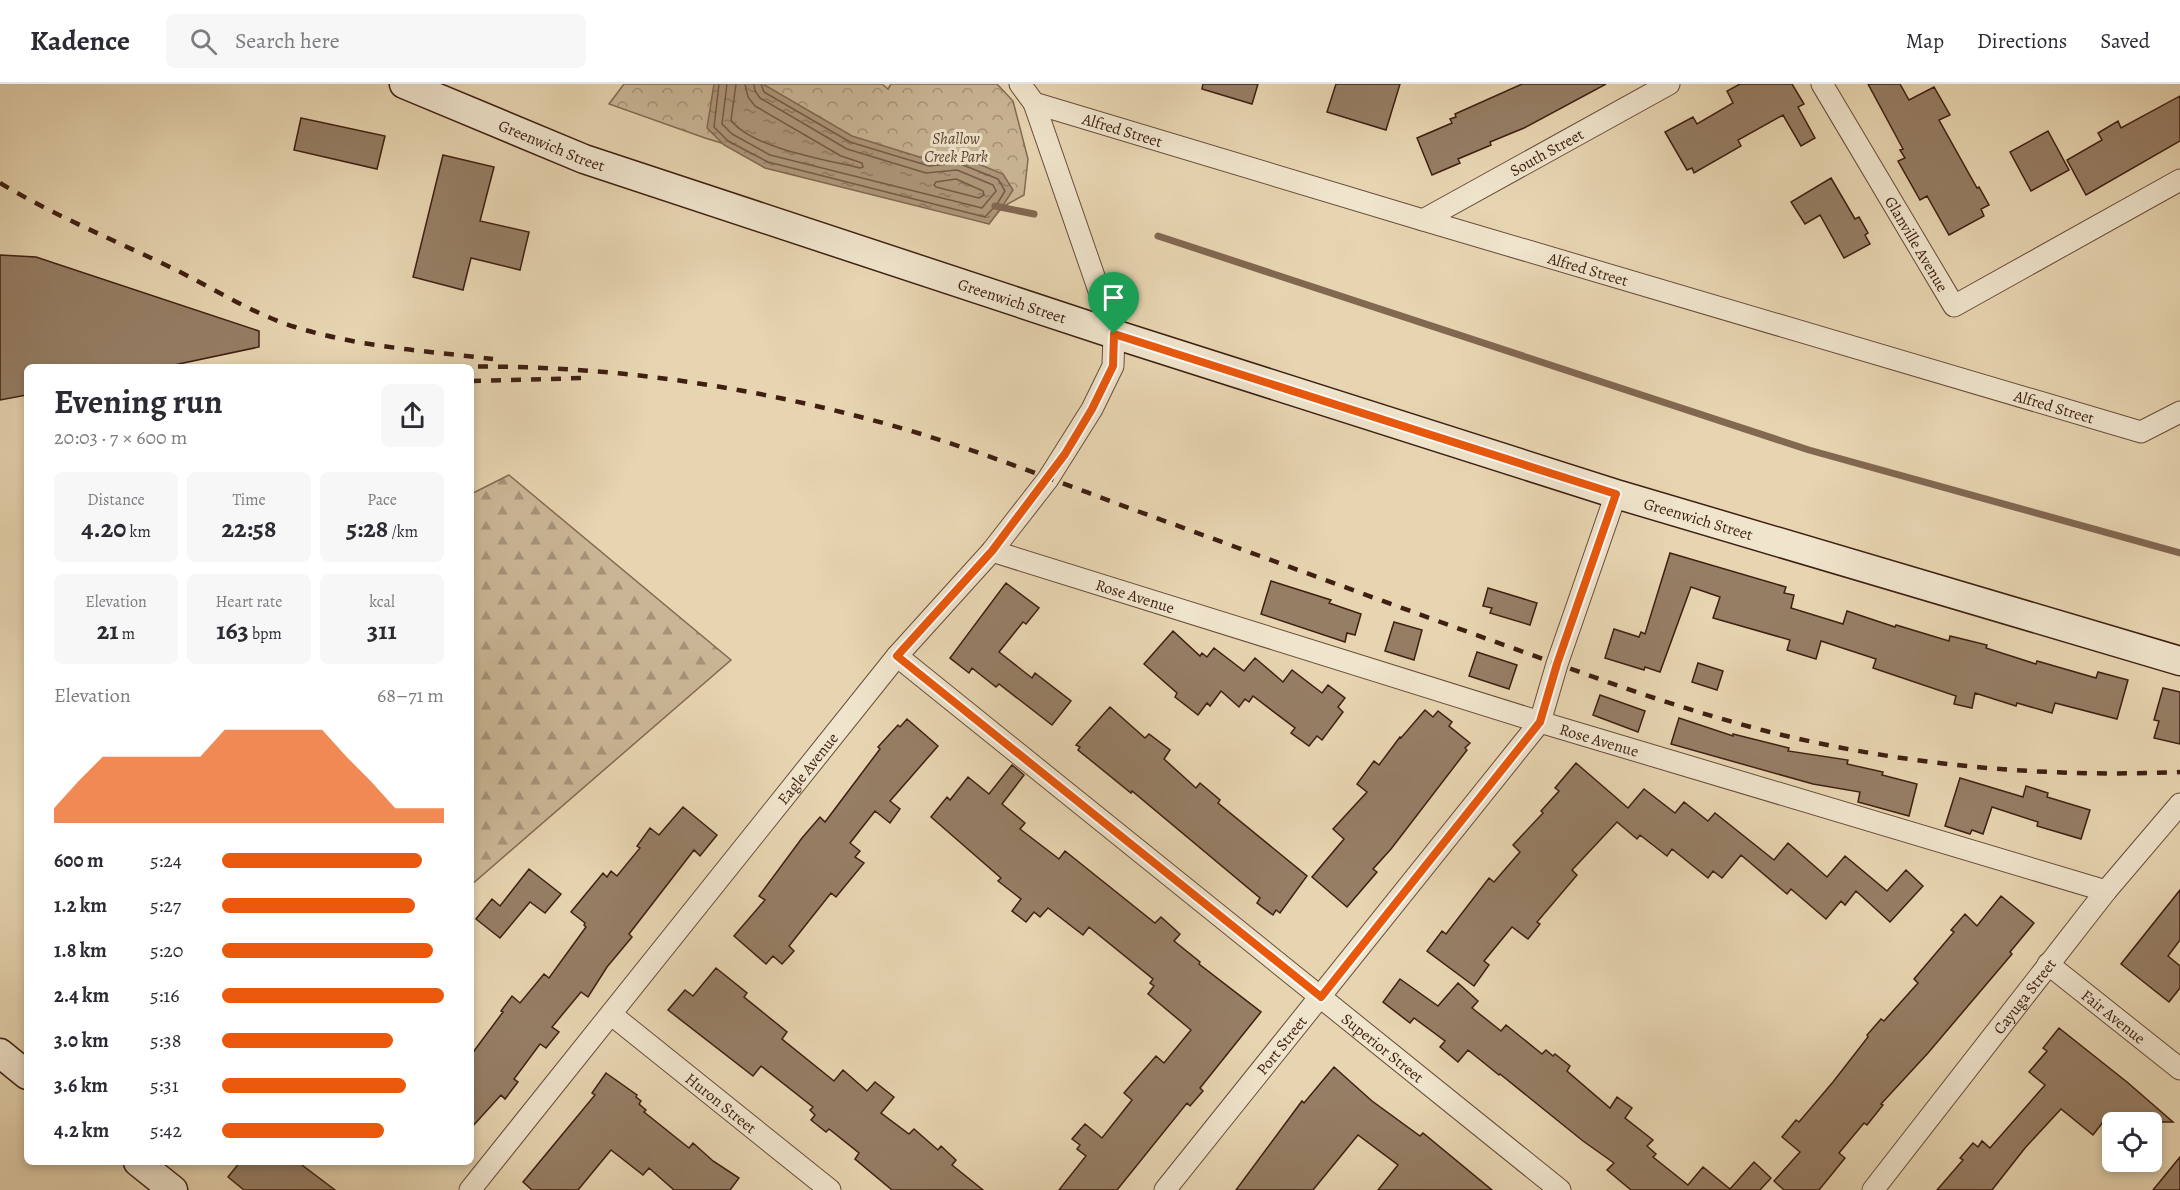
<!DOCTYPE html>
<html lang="en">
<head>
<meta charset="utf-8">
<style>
	body { margin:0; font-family:Alegreya,serif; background:#f7f7f7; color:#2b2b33; height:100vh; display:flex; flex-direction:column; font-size:22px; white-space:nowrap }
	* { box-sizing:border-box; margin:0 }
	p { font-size:20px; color:#7c7c81 }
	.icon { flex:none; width:33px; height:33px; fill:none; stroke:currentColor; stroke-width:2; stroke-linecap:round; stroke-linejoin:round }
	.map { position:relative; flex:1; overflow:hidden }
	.details { position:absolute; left:24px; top:280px; width:450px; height:801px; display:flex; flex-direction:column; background:#fff; border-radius:9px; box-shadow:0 3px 9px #0003 }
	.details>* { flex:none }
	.controls { position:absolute; left:2102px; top:1028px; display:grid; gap:12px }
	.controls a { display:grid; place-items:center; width:60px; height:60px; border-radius:9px; background:#fff; box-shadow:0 3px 9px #0003; font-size:30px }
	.pin { position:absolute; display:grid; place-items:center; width:51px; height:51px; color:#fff; margin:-62px -26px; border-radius:50% 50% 50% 0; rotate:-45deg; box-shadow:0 0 6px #0007 }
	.pin .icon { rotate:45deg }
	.round { display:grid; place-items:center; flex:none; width:63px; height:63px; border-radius:9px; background:#f7f7f7 }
	.overview { display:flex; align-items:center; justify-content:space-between; height:102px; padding:0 30px }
	h1 { font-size:33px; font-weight:700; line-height:45px }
	.metrics { display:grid; grid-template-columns:repeat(3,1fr); gap:9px; height:102px; padding:6px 30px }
	.metrics div { display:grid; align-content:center; border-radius:9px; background:#f7f7f7; text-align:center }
	.metrics b { font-size:26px; font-weight:700 }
	.metrics small { font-size:16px; font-weight:400 }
	.metrics p { font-size:16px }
	.chart { height:168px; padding:12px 30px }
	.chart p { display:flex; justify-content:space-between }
	.chart svg { width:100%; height:108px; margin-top:6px; fill:#ea580c; opacity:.7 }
	ul { padding:0 30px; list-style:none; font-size:20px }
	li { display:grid; grid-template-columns:96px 72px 1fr; align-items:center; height:45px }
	li i { height:15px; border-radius:8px; background:#ea580c }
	header { display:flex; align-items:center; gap:36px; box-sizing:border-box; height:84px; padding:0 30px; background:#fff; border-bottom:2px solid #e1e1e2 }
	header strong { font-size:28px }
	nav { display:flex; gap:33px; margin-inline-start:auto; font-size:21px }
	.search { width:420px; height:54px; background:#f7f7f7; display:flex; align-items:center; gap:15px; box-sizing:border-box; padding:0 21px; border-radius:9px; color:#7c7c81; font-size:22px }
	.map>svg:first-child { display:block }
	.forest { fill:url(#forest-firs); stroke:#846a54; stroke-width:1.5 }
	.park { fill:url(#park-crowns); stroke:#846a54; stroke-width:1.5 }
	.water { fill:url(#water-ripples); stroke:#826751; stroke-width:1.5 }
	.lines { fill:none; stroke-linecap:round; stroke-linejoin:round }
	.shore { stroke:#765b46; stroke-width:1.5 }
	.stream { stroke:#826751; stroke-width:7 }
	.building { fill:#967e65; stroke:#3f1f12; stroke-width:1.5 }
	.street-casing { stroke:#694c3a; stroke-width:23 }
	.secondary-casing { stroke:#3f1f12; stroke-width:31 }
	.street { stroke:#efe4cc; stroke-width:21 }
	.secondary { stroke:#efe4cc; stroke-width:28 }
	.rail { stroke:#3f1f12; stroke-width:4.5; stroke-dasharray:10 10; stroke-linecap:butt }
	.route-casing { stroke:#fff; stroke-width:12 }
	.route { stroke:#ea580c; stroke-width:8 }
	.labels { text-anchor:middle; stroke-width:6; stroke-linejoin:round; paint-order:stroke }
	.street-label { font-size:16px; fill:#3f1f12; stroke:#efe4cc }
	.park-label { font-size:16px; font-style:italic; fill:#624533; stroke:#efe4cc }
</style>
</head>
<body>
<header>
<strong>Kadence</strong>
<div class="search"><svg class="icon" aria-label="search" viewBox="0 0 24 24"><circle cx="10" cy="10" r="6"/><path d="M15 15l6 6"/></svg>Search here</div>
<nav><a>Map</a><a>Directions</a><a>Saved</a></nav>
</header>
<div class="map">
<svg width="2180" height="1106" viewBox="0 0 2180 1106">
	<defs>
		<pattern id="forest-firs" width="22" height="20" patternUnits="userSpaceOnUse" patternTransform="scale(1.5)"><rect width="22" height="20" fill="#cab696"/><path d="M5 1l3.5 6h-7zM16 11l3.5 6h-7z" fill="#a59379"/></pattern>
		<pattern id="park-crowns" width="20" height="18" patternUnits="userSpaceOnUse" patternTransform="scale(1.5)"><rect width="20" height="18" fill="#cab696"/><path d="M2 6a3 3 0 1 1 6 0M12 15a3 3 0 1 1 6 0" fill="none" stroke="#a59379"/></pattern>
		<pattern id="water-ripples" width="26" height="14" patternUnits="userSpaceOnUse" patternTransform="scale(1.5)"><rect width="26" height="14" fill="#ae977b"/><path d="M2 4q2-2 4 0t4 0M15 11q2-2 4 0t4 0" fill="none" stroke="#8f7b63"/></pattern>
	</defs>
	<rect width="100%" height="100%" fill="#e7d5b1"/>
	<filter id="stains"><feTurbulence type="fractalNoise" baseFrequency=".00333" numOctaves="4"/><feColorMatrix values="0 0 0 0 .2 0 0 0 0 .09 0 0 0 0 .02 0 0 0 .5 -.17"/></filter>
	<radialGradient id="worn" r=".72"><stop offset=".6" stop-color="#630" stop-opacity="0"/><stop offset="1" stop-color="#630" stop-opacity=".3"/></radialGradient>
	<!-- forest -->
	<path class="forest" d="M509,391L731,576L471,801V410Z"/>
	<!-- park -->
	<path class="park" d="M624,0H882L888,5L891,0H997L1013,17L1028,75L1024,111L1002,123L989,140L705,54L609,20Z"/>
	<!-- water -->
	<path class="water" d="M714,0H763L852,52L929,76L959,72L1003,90L1013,106L1002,123L989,140L765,84L724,61L707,44Z"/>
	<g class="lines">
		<!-- shore -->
		<path class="shore" d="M719,0L714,43L728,57L768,78L985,133L997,120L1005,107L998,95L958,79L929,82L850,58L764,8L761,0
			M727,0L722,40L732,50L770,71L982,124L996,107L993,101L957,86L926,89L847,65L760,14L755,7L754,0
			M736,0L731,36C751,64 827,76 860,84L863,83L862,79L841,72L755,22L748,13L745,0
			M956,95L983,107L984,111L979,114L936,103L934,101L936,98Z"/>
		<!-- stream -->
		<path class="stream" d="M995,122L1034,130
			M1158,152L1809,366L2180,469"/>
	</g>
	<!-- building -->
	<path class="building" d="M1203,0H1258L1252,20L1202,5Z
		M1336,0H1400L1386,46L1327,28Z
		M1522,0H1606L1524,44L1490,58L1491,61L1458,75L1460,79L1432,91L1417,54L1452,39L1450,35L1456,33L1455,30Z
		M1740,0H1792L1804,20L1798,23L1815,54L1801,62L1783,31L1738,56L1741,62L1694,89L1692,84L1687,86L1665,48L1693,33L1697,40L1733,19L1727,7Z
		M1868,0H1900L1909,16L1934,3L1950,31L1939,36L1977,104L1979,103L1989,121L1981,125L1984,132L1949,151L1927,112L1920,116L1898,77L1905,74L1900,66L1903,65Z
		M2180,12V57L2086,111L2067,76L2102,56L2098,49L2118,37L2121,44Z
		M301,34L385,52L377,85L294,66Z
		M2048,47L2069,86L2031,107L2010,68Z
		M443,71L494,83L480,137L529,148L520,186L471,174L463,206L413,193Z
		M1831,94L1855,135L1859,133L1868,149L1865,151L1870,160L1844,174L1820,131L1805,140L1791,118Z
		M0,171L36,173L259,247V263L160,284H27V311L0,316Z
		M1670,469L1786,503L1784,509L1794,511L1791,524L1843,540L1847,527L1895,543L1896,541L1949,557L1950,552L1987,561L1986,564L2036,580L2037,577L2096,594L2098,588L2128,596L2117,635L2055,619L2052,629L2017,619L2016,622L1975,609L1972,624L1954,620L1956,612L1873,584L1876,575L1821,557L1816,575L1787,566L1790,556L1713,534L1720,513L1691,503L1660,588L1645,583L1644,586L1605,574L1614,545L1639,553L1641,548L1645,550Z
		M1271,497L1331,516L1329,519L1361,530L1355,551L1347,549L1345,558L1261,530Z
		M1006,499L1039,524L1026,540L1023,538L999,568L1032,594L1035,589L1071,617L1052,641L999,600L996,603L972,584L969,589L950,574Z
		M1488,504L1537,519L1530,541L1490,529L1492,524L1483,522Z
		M1394,538L1422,546L1414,576L1385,567Z
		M1173,547L1200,572L1202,569L1207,573L1214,564L1244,587L1255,574L1283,598L1292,586L1322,609L1328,601L1345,614L1338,623L1343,628L1322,656L1317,652L1309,662L1291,649L1295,644L1253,612L1249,618L1245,615L1239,623L1221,607L1210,622L1207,619L1198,631L1175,613L1177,609L1144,580Z
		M1477,568L1517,581L1509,605L1469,592Z
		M1698,579L1723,587L1717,606L1692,598Z
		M2163,604L2180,608V660L2154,654L2159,637L2154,636Z
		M1600,611L1645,627L1638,648L1593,631Z
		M1110,623L1145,654L1149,650L1170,666L1164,675L1196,704L1200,699L1220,716L1218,719L1307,792L1280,829L1276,826L1273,831L1257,819L1260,814L1132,707L1131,709L1078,666L1080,663L1076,661Z
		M1425,626L1433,633L1438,627L1452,638L1449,642L1470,659L1465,664L1467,666L1391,765L1373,785L1377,788L1347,823L1312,793L1344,755L1333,745L1367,708L1357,700L1374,677L1379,681L1400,653L1401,654Z
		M1679,634L1733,652V650L1789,664L1788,667L1848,676L1847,680L1883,688L1882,691L1917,700L1909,732L1858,718L1860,708L1813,700L1671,660Z
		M907,635L938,662L890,717L900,725L890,739L875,727L850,759L860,767L855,773L864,779L836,813L831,809L789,862L794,867L782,880L773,872L766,880L734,852L765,816L759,812L802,754L820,733L825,738L880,665L878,663L898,641L900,643Z
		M1576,679L1628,724L1644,705L1675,729L1684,718L1708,737L1715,729L1774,776L1788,759L1827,793L1845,772L1887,807L1906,786L1923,802L1890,838L1856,807L1845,821L1841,817L1826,835L1791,805L1787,810L1741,771L1722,794L1713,787L1708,794L1672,765L1667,772L1640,751L1637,755L1617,738L1572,786L1577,791L1537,838L1540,840L1528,855L1512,843L1484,877L1489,881L1474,902L1427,867L1442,847L1446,850L1489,794L1494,798L1520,768L1513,761L1543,729L1541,727L1559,707L1555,704Z
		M1012,681L1024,691L1002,720L1025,739L1020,745L1059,775L1065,767L1155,839L1161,833L1180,850L1174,857L1200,878L1199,880L1261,928L1200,1004L1203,1007L1190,1022L1187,1019L1117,1106H1059L1086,1072L1077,1065L1080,1061L1072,1055L1085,1040L1102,1054L1132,1016L1124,1009L1156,972L1164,979L1191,946L1148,910L1154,902L1150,899L1153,895L1089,843L1083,851L1048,824L1040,833L1034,828L1026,838L1012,827L1021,815L998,797L1001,794L931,733L947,713L950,716L968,693L989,710Z
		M1960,694L2023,713L2026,702L2048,709L2047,713L2090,726L2081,755L2037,742L2038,738L1992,723L1983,750L1972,746L1970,750L1945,742Z
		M683,723L717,751L700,772L694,766L629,850L632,853L607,883L588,913L581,908L552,943L559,948L546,964L540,960L514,995L518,998L505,1015L501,1011L471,1044V971L503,928L501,927L512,912L520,919L544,890L549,894L586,843L584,841L585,839L571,828L603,789L607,793L611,787L617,792L640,764L637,762L650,744L659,751Z
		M529,785L561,810L545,829L530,818L500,854L476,835L492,815L500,822Z
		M2180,806V856L2168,872L2180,882V904L2169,918L2121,880Z
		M2001,812L2034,839L2010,868L2012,870L1928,969L1881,1020L1883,1021L1867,1041L1864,1039L1839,1069L1845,1074L1819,1106H1784L1774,1097L1800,1068L1782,1053L1796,1036L1799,1038L1833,998L1868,953L1867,951L1881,935L1884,937L1918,899L1914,895L1954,848L1951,846L1965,830L1977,842Z
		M716,884L747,909L744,913L787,948L782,955L834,997L843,986L867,1007L875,998L894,1013L881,1029L909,1050L914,1045L938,1066L941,1062L956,1076L952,1081L983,1106H892L855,1075L859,1069L829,1045L826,1048L811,1036L815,1031L810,1026L813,1023L761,982L753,992L668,926L685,906L693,912Z
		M1400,895L1438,922L1458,899L1478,917L1472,924L1501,947L1506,941L1542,970L1546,966L1553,972L1555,970L1570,982L1567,987L1610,1024L1617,1013L1632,1024L1625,1034L1653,1056L1647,1062L1656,1070L1653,1073L1688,1101L1703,1083L1730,1105L1754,1078L1771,1094L1760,1106H1631L1607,1086L1614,1079L1583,1057L1500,990L1499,991L1468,966L1458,978L1440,963L1445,957L1414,934L1410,939L1383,918Z
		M2059,944L2127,998L2173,1038H2103L2093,1051L2061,1025L2025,1064L1992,1106H1937L1963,1076L1960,1074L1973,1059L1978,1063L1982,1057L1990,1064L2045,1001L2029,988L2047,967L2043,964Z
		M1334,983L1372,1017L1420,1052L1423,1049L1492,1106H1378L1398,1081L1358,1051L1313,1106H1236L1302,1017L1304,1019Z
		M606,989L637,1011L636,1013L641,1017L639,1020L646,1026L644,1028L689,1064L693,1059L713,1077L739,1094L730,1106H674L649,1084L643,1091L611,1066L578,1106H532L523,1098L595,1011L592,1009Z
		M2180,1073V1106H2153Z
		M240,1078H298L335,1106H244L228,1093Z"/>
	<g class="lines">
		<defs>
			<g id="street">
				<path id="s1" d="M1020,0L1034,19L1423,136L2141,348L2180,328"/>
				<path id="s2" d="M1822,0L1954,222L2180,96"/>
				<path id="s3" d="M1423,136L1669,0"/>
				<path id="s4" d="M992,467L1540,638L2106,807"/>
				<path id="s5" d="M897,572L1560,1106"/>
				<path id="s6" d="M2048,880L2180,985"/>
				<path id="s7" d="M612,931L830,1106"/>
				<path id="s8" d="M470,1106L897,572L992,467L1048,395L1092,325L1113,282L1114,250L1034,19"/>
				<path id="s9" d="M1165,1106L1540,638L1557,580L1616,410"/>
				<path id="s10" d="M1873,1106L2106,807L2180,720"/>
			</g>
			<g id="secondary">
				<path id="s11" d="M404,0L584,75L1114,250L1616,410L2180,577"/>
				<path d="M0,969L27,991"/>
				<path d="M138,1078L173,1106"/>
			</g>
		</defs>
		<!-- street casing -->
		<use href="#street" class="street-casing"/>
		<!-- secondary casing -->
		<use href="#secondary" class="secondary-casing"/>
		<!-- street -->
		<use href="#street" class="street"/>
		<!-- secondary -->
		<use href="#secondary" class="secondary"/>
		<!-- rail -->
		<path class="rail" d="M0,99C55,132 114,156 172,184C213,204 251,229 295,243C359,263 427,267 493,275
			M418,284C588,276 759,301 921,350C1006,376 1089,410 1173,440C1317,493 1461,546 1605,597C1658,616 1712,633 1766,647C1900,681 2042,694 2180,688
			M471,297L585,294"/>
	</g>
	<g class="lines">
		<defs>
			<path id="route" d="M1114,250L1616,410L1557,580L1540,638L1321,913L897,572L992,467L1065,370L1092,325L1113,282Z"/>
		</defs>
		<!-- route casing -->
		<use href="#route" class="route-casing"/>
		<!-- route -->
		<use href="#route" class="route"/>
	</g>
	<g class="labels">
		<!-- street labels -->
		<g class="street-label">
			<text dy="6" stroke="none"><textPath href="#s1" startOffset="116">Alfred Street</textPath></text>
			<text dy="6" stroke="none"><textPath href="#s11" startOffset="160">Greenwich Street</textPath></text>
			<text dy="6" stroke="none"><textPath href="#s3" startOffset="141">South Street</textPath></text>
			<text dy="6" stroke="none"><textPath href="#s2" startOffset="186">Glanville Avenue</textPath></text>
			<text dy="6" stroke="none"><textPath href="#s1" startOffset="602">Alfred Street</textPath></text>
			<text dy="6" stroke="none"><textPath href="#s11" startOffset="646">Greenwich Street</textPath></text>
			<text dy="6" stroke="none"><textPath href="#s1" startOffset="1088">Alfred Street</textPath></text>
			<text dy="6" stroke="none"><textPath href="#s11" startOffset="1366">Greenwich Street</textPath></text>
			<text dy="6" stroke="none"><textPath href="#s4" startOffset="150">Rose Avenue</textPath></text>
			<text dy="6" stroke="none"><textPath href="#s4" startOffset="636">Rose Avenue</textPath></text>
			<text dy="6" stroke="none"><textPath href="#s8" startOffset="540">Eagle Avenue</textPath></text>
			<text dy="6" stroke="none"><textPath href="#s10" startOffset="246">Cayuga Street</textPath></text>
			<text dy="6" stroke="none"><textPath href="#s6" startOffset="84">Fair Avenue</textPath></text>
			<text dy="6" stroke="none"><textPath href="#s9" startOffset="186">Port Street</textPath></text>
			<text dy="6" stroke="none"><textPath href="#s5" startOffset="624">Superior Street</textPath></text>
			<text dy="6" stroke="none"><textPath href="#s7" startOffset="140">Huron Street</textPath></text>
		</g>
		<!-- park labels -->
		<g class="park-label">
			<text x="956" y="60">Shallow<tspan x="956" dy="18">Creek Park</tspan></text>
		</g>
	</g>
	<rect width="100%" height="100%" filter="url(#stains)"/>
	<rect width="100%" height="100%" fill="url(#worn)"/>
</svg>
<div class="controls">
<a><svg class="icon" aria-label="locate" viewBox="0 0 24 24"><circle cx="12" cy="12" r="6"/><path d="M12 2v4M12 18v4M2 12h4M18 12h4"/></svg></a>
</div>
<div class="pin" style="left:1114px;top:250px;background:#1e9e55"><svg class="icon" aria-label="arrive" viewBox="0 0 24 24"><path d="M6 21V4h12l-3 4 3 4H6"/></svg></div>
<section class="details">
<div class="overview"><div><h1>Evening run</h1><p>20:03 · 7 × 600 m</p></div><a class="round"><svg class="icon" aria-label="share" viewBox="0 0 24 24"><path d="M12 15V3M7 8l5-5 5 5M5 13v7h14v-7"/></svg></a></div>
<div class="metrics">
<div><p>Distance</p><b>4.20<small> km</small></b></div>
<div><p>Time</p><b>22:58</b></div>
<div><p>Pace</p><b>5:28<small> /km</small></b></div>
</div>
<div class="metrics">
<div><p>Elevation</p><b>21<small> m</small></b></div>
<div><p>Heart rate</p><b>163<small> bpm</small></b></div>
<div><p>kcal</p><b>311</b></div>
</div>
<div class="chart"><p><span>Elevation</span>68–71 m</p>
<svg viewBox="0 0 160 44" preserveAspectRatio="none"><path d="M0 44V38L10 27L20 17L30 17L40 17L50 17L60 17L70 6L80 6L90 6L100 6L110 6L120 17L130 27L140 38L150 38L160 38V44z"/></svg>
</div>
<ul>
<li><b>600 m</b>5:24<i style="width:90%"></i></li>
<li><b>1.2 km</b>5:27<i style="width:87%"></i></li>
<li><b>1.8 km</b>5:20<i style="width:95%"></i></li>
<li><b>2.4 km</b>5:16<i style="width:100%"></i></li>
<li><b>3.0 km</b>5:38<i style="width:77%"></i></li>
<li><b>3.6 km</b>5:31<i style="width:83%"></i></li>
<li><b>4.2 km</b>5:42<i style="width:73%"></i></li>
</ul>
</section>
</div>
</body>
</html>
